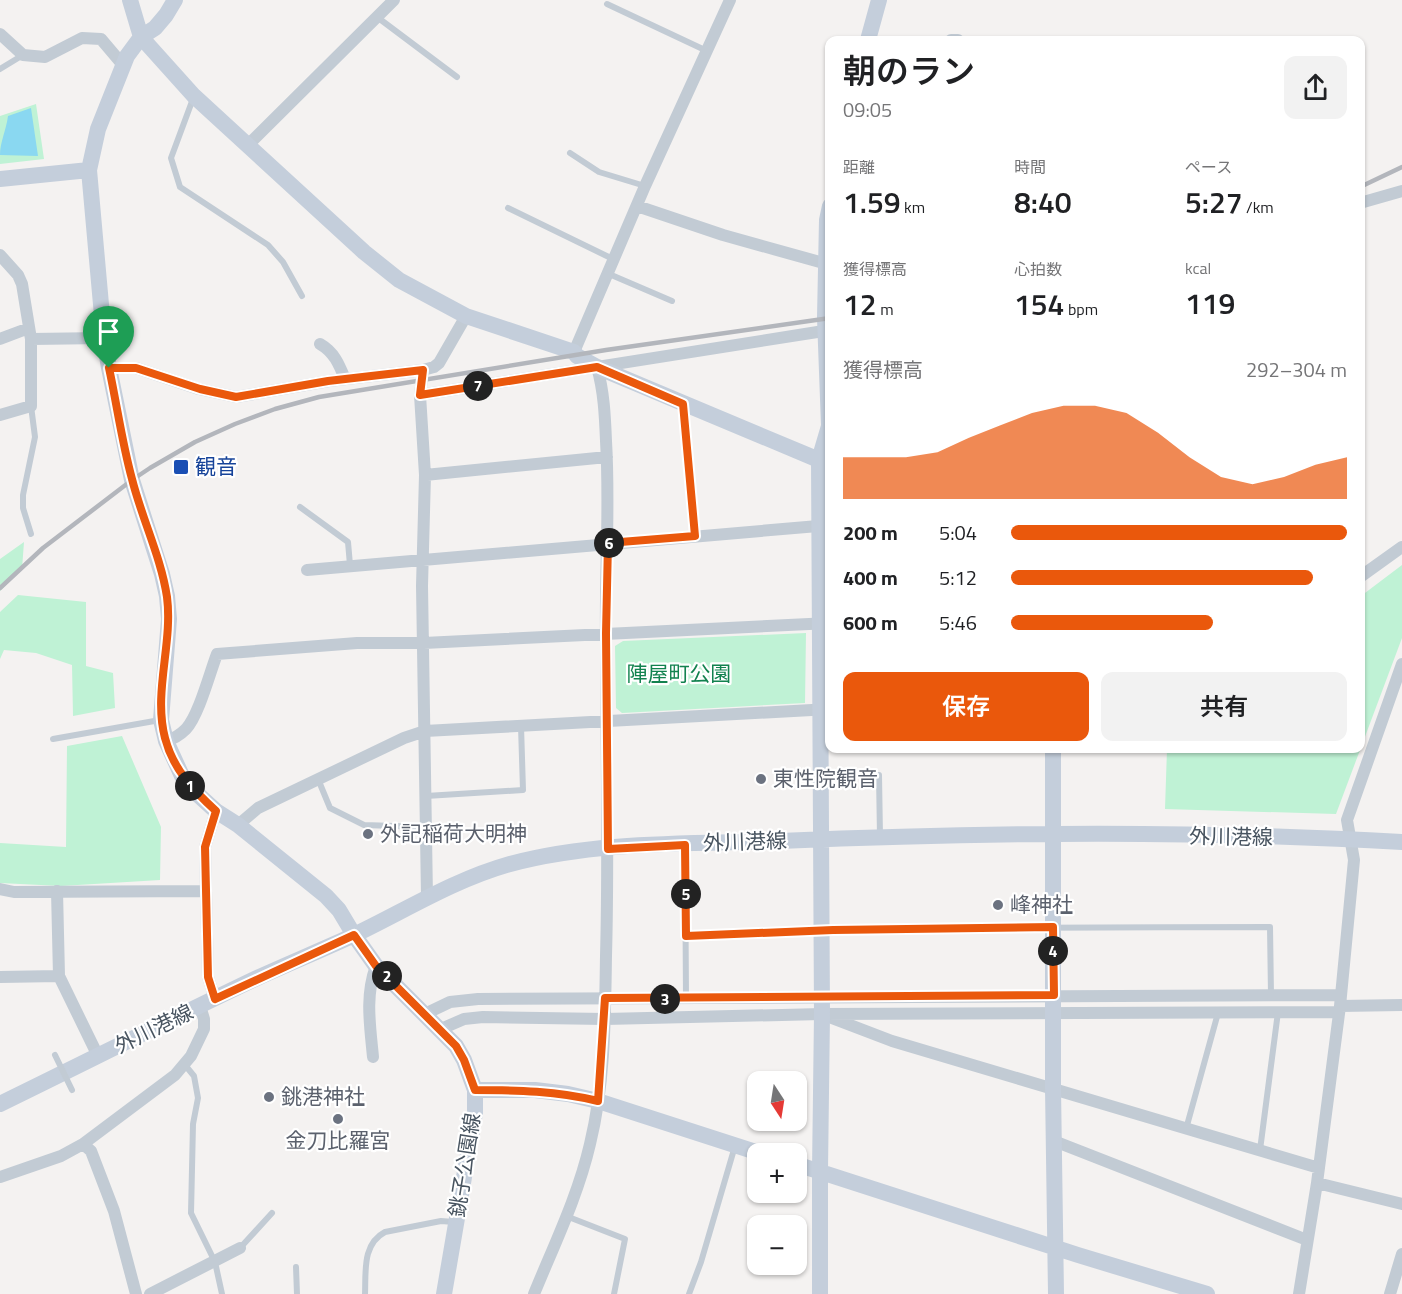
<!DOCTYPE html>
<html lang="ja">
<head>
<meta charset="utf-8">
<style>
	body { margin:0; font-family:"Titillium Web","Noto Sans JP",sans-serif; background:#f2f2f2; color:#202124; height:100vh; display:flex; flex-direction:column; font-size:22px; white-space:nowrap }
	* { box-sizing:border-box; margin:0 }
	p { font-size:20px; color:#757577 }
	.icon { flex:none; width:33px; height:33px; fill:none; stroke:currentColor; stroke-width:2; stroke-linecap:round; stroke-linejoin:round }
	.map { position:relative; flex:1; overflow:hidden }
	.drawer { position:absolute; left:825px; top:36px; width:540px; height:717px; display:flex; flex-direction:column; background:#fff; border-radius:12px; box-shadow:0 2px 4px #0004 }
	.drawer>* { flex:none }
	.needle { width:39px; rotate:168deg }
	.tools { position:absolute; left:747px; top:1071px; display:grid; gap:12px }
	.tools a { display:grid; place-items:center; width:60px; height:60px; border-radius:12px; background:#fff; box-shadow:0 2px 4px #0004; font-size:30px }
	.pin { position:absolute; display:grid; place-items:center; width:51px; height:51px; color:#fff; margin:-62px -26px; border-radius:50% 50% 50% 0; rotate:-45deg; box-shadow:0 0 6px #0007 }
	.pin .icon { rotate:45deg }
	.km { position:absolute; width:30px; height:30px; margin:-15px; border-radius:50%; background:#222; color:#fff; font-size:16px; line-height:30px; text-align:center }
	.round { display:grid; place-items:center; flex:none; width:63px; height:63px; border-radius:12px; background:#f2f2f2 }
	.summary { display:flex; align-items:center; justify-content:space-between; height:102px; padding:0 18px }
	h1 { font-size:33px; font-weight:600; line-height:45px }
	.metrics { display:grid; grid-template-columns:repeat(3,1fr); gap:9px; height:102px; padding:6px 18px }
	.metrics div { display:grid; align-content:center }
	.metrics b { font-size:30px; font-weight:600 }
	.metrics small { font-size:16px; font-weight:400 }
	.metrics p { font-size:16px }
	.chart { height:168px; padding:12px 18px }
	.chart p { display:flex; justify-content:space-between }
	.chart svg { width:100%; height:108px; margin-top:6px; fill:#ea580c; opacity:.7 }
	.cta { display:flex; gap:12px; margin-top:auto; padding:12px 18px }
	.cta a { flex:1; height:69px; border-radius:12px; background:#ea580c; color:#fff; font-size:24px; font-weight:600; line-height:69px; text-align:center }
	.cta a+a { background:#f2f2f2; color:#202124 }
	ul { padding:0 18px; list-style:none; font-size:20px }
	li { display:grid; grid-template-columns:96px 72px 1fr; align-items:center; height:45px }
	li i { height:15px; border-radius:8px; background:#ea580c }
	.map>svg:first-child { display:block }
	.green { fill:#bff2d5 }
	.water { fill:#8ad8f1 }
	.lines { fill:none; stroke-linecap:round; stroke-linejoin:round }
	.lane { stroke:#c2cbd4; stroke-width:6 }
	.street { stroke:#c2cbd4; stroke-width:12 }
	.secondary { stroke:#c4cedb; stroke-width:16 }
	.rail { stroke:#b3b6bc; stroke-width:4.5 }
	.lane-bridge { stroke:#c2cbd4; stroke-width:6 }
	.route-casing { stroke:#fff; stroke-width:12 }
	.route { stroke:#ea580c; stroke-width:8 }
	.transit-dot { fill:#1a4fb4; stroke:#fff; stroke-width:2 }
	.worship-dot { fill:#6b7280; stroke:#fff; stroke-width:2 }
	.labels { text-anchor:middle; stroke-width:4.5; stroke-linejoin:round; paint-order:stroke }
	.transit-label { font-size:21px; fill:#164399; stroke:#fff; text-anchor:start }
	.park-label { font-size:21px; fill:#12824f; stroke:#fff }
	.worship-label { font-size:21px; fill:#5b616d; stroke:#fff; text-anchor:start }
	.street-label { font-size:21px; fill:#485460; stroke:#fff }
</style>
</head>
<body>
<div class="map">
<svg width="1402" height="1294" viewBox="0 0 1402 1294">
	<rect width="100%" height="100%" fill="#f4f2f1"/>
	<!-- green -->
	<path class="green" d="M36,104L44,159L0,164V116Z
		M24,542L22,569L0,591V559Z
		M1402,565V638L1336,814L1165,809L1167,749L1360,748L1361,596Z
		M18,595L86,602V666L113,673L115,708L73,716L72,665L36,653L4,650L0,659V612Z
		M806,633L805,703L622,713L616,708L615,646L623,641Z
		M122,736L161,827L160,880L61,886L0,883V843L66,847L67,746Z"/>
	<!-- water -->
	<path class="water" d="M31,108L38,156L0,155C0,142 6,131 8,116Z"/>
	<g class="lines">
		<!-- lane -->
		<path class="lane" d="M607,4L707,51
			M377,17L457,77
			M0,69L23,55
			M194,96L171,158L180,187L268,245L283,262L302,296
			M570,153L599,172L645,186
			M508,208L615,260
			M609,274L672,301
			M683,405L695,536
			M31,406L35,437L23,495V508L31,534
			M300,507L348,542L350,565
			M53,739L160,720
			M879,775L880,837
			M318,779L330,808L364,825L425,827
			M426,796L523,790L521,726
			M685,846L686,998
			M686,936C881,928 1075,927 1270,927L1271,995
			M185,1065L194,1076L198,1098L193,1124L191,1213L215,1262L222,1294
			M1186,1129L1218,1013
			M1260,1150L1278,1012
			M566,1216L625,1239L614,1294
			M240,1248L272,1213
			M296,1267L297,1294
			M365,1294C366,1272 362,1244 385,1232L441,1221L454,1222
			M689,1294L701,1262L735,1146"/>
		<!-- street -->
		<path class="street" d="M0,34L23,55L45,57L82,38L101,39L123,65
			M951,40H958
			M247,146L394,0
			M1360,203L1402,191
			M637,206L723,235L827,264
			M0,255L18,275L22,284L31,339V406L0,415
			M0,339L29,328
			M31,339L104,338
			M320,344C334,352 339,364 345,379
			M574,352L645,186L730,0
			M109,368H136L199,389L236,397L329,381L423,370
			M420,395L830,330
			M425,475L607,457
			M307,570L830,525
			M1360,577L1402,547
			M166,741C173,739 181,734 186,729C199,715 210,672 217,654L357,643H424L830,623
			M238,825L258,808L404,738L425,731L830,709
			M0,889L14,892L205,891
			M57,891L59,976L98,1056
			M427,897L422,586L425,475L420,395L423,370L434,367L439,363L466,316
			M0,977L59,976
			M215,999L208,977L205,847L216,811
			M1340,1006L1402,1005
			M425,1014L450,1002L478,999L1340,995
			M829,1017L892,1041L1319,1168
			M441,1029L464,1019L483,1017L605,1019L822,1014L1339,1012
			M373,1057C370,1025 365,996 376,966
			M1054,1141L1307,1240
			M83,1144L91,1151L114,1211L136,1294
			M0,1177L61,1156L83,1144L175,1075L191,1056L204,1029V1019L200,1006
			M1317,1183L1402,1204
			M150,1294L240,1248
			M534,1294C554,1245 578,1196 590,1144C605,1083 605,1018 606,956C609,849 606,742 606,635C605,570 610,506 606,441C605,416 604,392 597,367
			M1299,1294L1317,1183L1340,1006L1354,860L1347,820L1402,664
			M1390,1294L1402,1254"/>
		<!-- secondary -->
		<path class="secondary" d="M130,0L141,37L194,96L364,252L399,280L466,316L574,352L577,356L597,367L819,460
			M175,0L166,15L155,28L141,37L127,56L98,129L89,170L104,338L109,368L132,480L162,574L167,596L169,619L161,720L166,741L182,776L194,791L216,811L238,825L326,896L339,910L354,935L376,966L456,1046L464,1060L475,1090V1113L444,1294
			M868,40L879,0
			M0,179L89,170
			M1053,748V1088L1056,1294
			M475,1090H535L568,1094L598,1101L762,1154
			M0,1104C86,1062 171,1019 257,978C288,964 319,951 350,937C403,912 453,880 510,864C595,841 692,844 780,841C987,832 1195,830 1402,842
			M796,1164L1078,1255L1207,1294
			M820,1294V1171L822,1014L819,460L829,426L825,318L827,220L830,206"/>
		<!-- rail -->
		<path class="rail" d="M1360,187L1402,167
			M0,588L43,548L132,480L150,468L195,442L235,424L275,409L319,397L606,350L830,318"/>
		<!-- lane-bridge -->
		<path class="lane-bridge" d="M55,1055L72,1090"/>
	</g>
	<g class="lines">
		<defs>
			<path id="route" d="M597,367L683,404L695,536L608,543L606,633L608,849L685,845L686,936L833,930L1053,927L1054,995L605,998L598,1101C557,1091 517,1090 475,1090L464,1060L456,1046L376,966L354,935L215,999L208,977L205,847L216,811C193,790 173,769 165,738C153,692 173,644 167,597C161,557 142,519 132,479C122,443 117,405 109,368H136L200,389L236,397L328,381L423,370L420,395Z"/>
		</defs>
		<!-- route casing -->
		<use href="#route" class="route-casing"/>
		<!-- route -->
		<use href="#route" class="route"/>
	</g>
	<!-- markers -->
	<rect class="transit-dot" x="173" y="459" width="16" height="16" rx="3"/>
	<g class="worship-dot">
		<circle cx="761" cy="779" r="6"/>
		<circle cx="368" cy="834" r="6"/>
		<circle cx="998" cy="905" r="6"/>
		<circle cx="269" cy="1097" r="6"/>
		<circle cx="338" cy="1119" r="6"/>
	</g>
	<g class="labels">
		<!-- transit labels -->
		<g class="transit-label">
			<text x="195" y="474">観音</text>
		</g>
		<!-- park labels -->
		<g class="park-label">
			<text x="679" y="681">陣屋町公園</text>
		</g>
		<!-- worship labels -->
		<g class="worship-label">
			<text x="773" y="786">東性院観音</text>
			<text x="380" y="841">外記稲荷大明神</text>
			<text x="1010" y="912">峰神社</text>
			<text x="281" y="1104">銚港神社</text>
			<text x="338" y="1148" text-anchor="middle">金刀比羅宮</text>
		</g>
		<!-- street labels -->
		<g class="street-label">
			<text transform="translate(1231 837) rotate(1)" y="7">外川港線</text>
			<text transform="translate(745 842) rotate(-2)" y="7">外川港線</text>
			<text transform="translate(154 1029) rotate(-26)" y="7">外川港線</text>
			<text transform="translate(465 1165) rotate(-81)" y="7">銚子公園線</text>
		</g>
	</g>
</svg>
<div class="tools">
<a><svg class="needle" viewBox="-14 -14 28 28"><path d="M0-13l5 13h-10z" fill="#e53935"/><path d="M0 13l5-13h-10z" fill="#757577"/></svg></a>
<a>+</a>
<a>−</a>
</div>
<div class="pin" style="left:109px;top:368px;background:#1e9e55"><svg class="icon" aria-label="arrive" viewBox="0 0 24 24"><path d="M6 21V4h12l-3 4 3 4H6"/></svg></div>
<b class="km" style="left:190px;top:786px">1</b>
<b class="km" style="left:387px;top:976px">2</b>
<b class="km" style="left:665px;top:999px">3</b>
<b class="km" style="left:1053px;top:951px">4</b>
<b class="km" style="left:686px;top:894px">5</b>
<b class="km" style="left:609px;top:543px">6</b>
<b class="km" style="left:478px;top:386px">7</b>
<section class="drawer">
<div class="summary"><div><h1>朝のラン</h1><p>09:05</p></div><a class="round"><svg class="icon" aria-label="share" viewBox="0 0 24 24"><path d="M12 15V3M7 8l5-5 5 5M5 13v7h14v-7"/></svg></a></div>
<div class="metrics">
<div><p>距離</p><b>1.59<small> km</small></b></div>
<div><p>時間</p><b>8:40</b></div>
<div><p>ペース</p><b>5:27<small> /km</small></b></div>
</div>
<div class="metrics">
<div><p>獲得標高</p><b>12<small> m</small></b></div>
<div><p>心拍数</p><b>154<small> bpm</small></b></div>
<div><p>kcal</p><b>119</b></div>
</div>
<div class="chart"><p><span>獲得標高</span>292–304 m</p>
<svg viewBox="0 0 160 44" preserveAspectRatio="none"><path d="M0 44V27L10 27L20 27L30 25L40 19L50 14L60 9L70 6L80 6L90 9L100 17L110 27L120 35L130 38L140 35L150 30L160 27V44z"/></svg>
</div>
<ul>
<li><b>200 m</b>5:04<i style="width:100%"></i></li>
<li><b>400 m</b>5:12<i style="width:90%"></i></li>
<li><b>600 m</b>5:46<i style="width:60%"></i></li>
</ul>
<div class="cta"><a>保存</a><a>共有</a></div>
</section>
</div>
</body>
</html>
